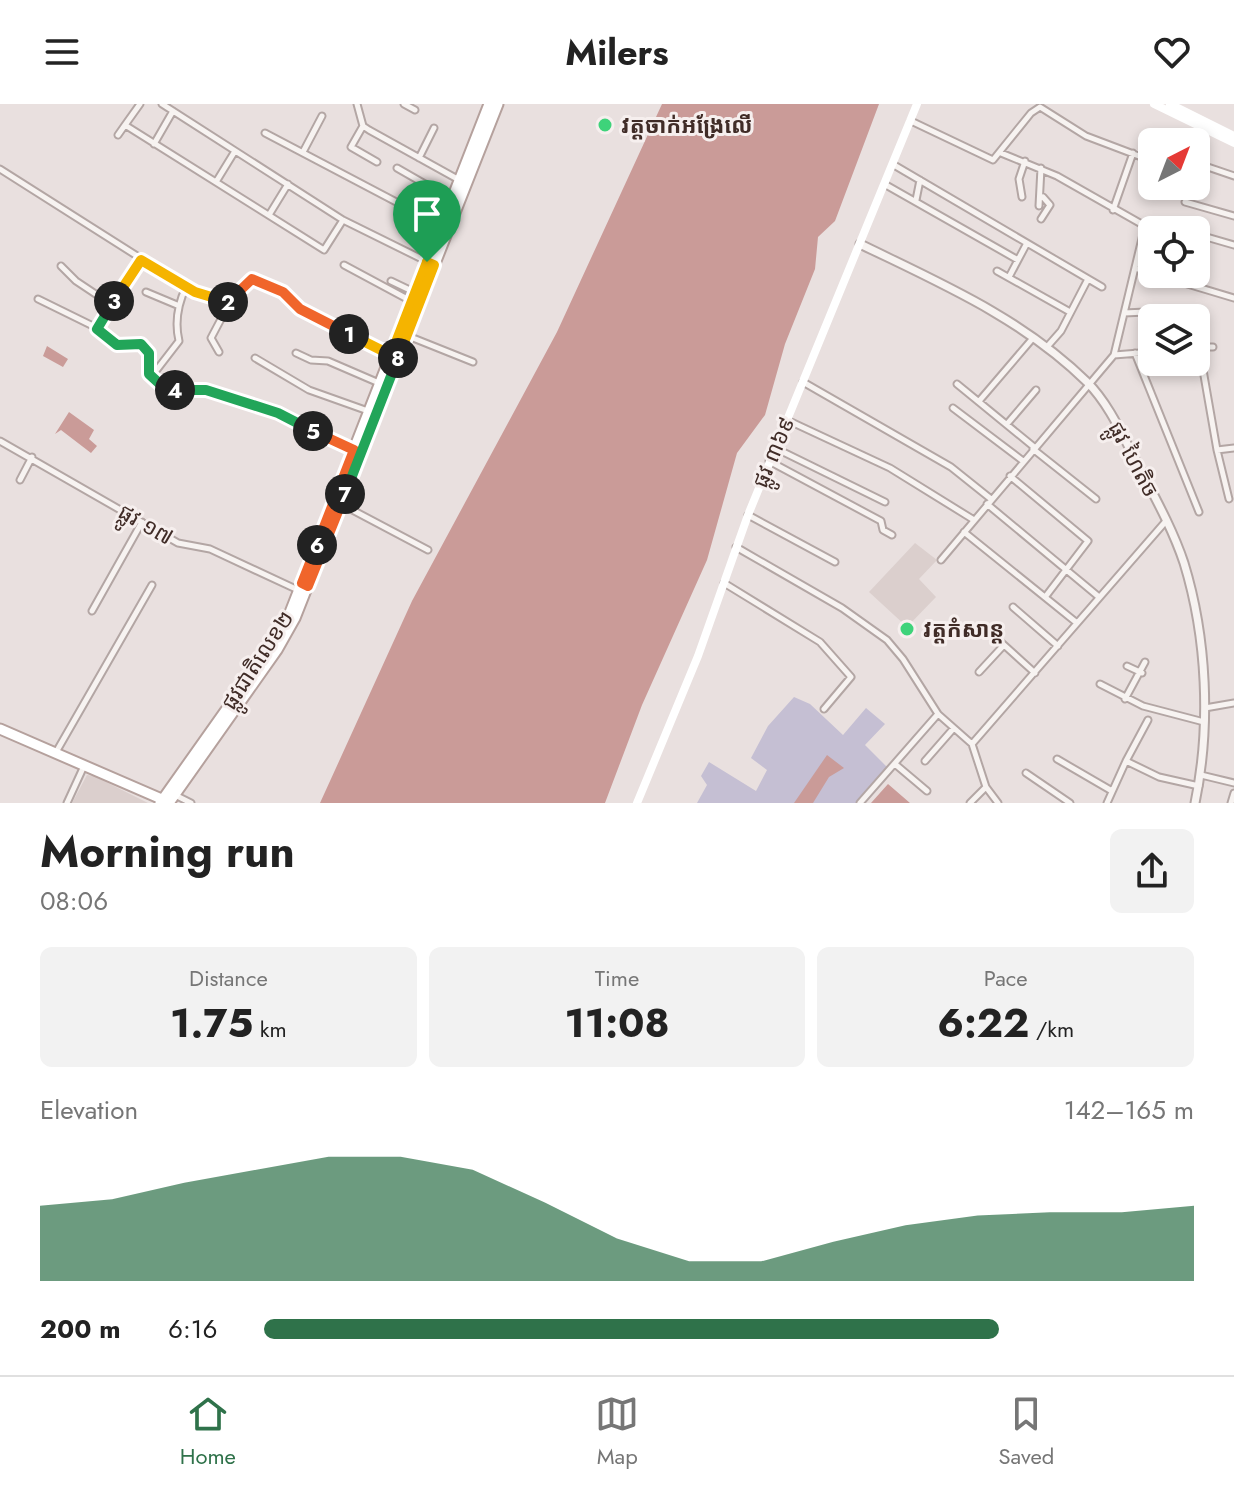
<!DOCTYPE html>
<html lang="en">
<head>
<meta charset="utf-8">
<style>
	body { margin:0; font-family:Jost,"Noto Sans Khmer",sans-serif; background:#f2f2f2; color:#222; height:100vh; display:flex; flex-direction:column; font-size:30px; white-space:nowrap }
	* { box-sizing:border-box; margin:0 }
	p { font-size:26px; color:#767676 }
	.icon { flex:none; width:44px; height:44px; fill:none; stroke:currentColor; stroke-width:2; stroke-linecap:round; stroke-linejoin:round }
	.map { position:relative; height:699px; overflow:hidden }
	.side { display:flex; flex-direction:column; background:#fff; flex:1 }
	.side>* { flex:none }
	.needle { width:52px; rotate:42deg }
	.buttons { position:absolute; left:1138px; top:24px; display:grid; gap:16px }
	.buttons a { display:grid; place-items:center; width:72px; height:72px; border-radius:12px; background:#fff; box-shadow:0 4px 12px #0003; font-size:40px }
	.pin { position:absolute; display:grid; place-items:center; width:68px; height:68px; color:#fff; margin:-82px -34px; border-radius:50% 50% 50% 0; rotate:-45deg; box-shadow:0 0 8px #0007 }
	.pin .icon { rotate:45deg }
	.km { position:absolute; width:40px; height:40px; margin:-20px; border-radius:50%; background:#222; color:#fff; font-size:22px; line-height:40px; text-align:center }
	.round { display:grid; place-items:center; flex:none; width:84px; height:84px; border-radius:12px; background:#f2f2f2 }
	.headline { display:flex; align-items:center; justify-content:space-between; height:136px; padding:0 40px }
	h1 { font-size:44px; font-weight:700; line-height:60px }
	.figures { display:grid; grid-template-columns:repeat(3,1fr); gap:12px; height:136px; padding:8px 40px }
	.figures div { display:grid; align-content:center; border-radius:12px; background:#f2f2f2; text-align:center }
	.figures b { font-size:40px; font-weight:700 }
	.figures small { font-size:22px; font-weight:400 }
	.figures p { font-size:22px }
	.chart { height:224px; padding:16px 40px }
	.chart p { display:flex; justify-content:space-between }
	.chart svg { width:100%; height:144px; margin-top:8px; fill:#2f724a; opacity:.7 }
	ul { padding:0 40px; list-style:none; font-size:26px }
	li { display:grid; grid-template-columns:128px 96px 1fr; align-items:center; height:60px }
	li i { height:20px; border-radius:10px; background:#2f724a }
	header { display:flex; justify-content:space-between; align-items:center; height:104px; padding:0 40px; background:#fff; font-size:36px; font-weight:700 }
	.tabs { display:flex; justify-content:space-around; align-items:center; height:112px; border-top:2px solid #e0e0e0; background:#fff; font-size:22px; color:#767676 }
	.tabs a { display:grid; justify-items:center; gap:4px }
	.tabs .active { color:#2f724a }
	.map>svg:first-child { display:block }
	.built { fill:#dbcfcd }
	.green { fill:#c5bfd3 }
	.water { fill:#ca9b98 }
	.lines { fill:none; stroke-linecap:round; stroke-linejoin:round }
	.minor-casing { stroke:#b3a6a4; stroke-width:9 }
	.tertiary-casing { stroke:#b3a6a4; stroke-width:11 }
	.primary-casing { stroke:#b5a19d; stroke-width:13 }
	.minor { stroke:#f7f3f1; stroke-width:5 }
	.tertiary { stroke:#f7f3f1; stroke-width:7 }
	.secondary { stroke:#fff; stroke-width:8 }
	.primary { stroke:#fff; stroke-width:9 }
	.split-1-casing { stroke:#fff; stroke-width:16 }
	.split-2-casing { stroke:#fff; stroke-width:16 }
	.split-3-casing { stroke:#fff; stroke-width:16 }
	.split-4-casing { stroke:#fff; stroke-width:16 }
	.split-5-casing { stroke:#fff; stroke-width:16 }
	.split-6-casing { stroke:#fff; stroke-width:16 }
	.split-7-casing { stroke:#fff; stroke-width:16 }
	.split-8-casing { stroke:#fff; stroke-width:16 }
	.split-9-casing { stroke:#fff; stroke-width:16 }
	.split-1 { stroke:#f5b400; stroke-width:10 }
	.split-2 { stroke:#f0652b; stroke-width:10 }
	.split-3 { stroke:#f5b400; stroke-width:10 }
	.split-4 { stroke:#22a559; stroke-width:10 }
	.split-5 { stroke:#22a559; stroke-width:10 }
	.split-6 { stroke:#f0652b; stroke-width:10 }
	.split-7 { stroke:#f0652b; stroke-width:10 }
	.split-8 { stroke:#22a559; stroke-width:10 }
	.split-9 { stroke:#f5b400; stroke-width:10 }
	.poi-dot { fill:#3ed37a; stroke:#f6efee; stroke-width:3 }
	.labels { text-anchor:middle; stroke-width:6; stroke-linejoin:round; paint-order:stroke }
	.poi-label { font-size:22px; font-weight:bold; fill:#402c27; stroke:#f6efee; text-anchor:start }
	.street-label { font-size:22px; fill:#402c27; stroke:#f6efee }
</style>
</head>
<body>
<header><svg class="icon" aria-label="menu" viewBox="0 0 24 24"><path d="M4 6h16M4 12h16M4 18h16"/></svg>Milers<svg class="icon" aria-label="heart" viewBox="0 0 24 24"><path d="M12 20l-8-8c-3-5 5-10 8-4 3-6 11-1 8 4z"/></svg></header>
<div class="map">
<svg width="1234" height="699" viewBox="0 0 1234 699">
	<rect width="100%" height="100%" fill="#e9e0df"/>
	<!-- built -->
	<path class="built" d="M915,439L937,456L919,475L936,493L907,523L869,488Z
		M87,671L94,672L148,699H72Z"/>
	<!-- green -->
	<path class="green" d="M794,593L810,600L843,631L866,604L885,620L865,641L888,664L856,699H697L707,681L701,672L709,658L756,687L767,666L751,654L768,622Z"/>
	<!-- water -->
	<path class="water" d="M662,0H879L835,117L818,133L815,165L785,240L765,311L737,349L707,456L642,601L605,699H320L412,497L557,228Z
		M47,242L68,255L63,263L43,252Z
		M69,308L94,326L89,335L97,342L91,349L61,326L55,330Z
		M827,651L844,664L829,673L813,699H794Z
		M888,680L910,699H871Z"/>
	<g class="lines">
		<defs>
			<path id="minor" d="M162,0L343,116L428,158
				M357,0L363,22L369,26L461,77
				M404,0L415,6
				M911,17L993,56L1031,9L1040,3L1086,32L1152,57
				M125,21L140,0
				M363,22L351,43L377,58
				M265,29L440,121
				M118,31L125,21L324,146L343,116
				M154,40L173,7
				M303,48L322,12
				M1001,49L1057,72L1145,122L1184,126
				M419,54L434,24
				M1196,59L1234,72
				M894,61L1102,183
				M397,64L451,95
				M0,65L186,183L230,198
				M216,78L235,47
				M886,81L1018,156
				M1022,93L1019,75L1025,57
				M916,96L920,76
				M1185,98L1234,112
				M1039,102L1041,64
				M1113,106L1133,49
				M269,111L288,80
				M1041,115L1050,101L1043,93
				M1196,130L1234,141
				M344,161L411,197
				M61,162L76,177L112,201
				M1135,164L1152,169
				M997,167L1070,208
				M1154,170L1234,194
				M1009,173L1027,139
				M391,177L414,188
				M146,188L177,201
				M38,195L95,223L117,241L141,240L149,249V270L170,286H206L278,309L353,346
				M1124,209L1146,208
				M97,225L141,156
				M408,232L473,258
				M1197,243H1213
				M1199,243L1217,346L1229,395
				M1046,244L1061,227L1088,175
				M219,248L211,234L230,198L252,175L283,188L300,205L390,250
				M296,249L311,256L328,257L379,279
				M1135,249L1199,408
				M1114,251L1152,248
				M255,254L309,286L368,307
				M152,272L179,237C175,220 177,202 186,183
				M803,278L951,363L991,395
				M957,280L1034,343
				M980,296L1033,234
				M953,304L1023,357
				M787,316L890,364L974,416
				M1007,320L1036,286
				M0,337L178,439L210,445L298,486
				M775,344L885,398
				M1033,345L1096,395
				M1217,346L1234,344
				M769,357L881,417L883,426L892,431
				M1010,372L1088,437L1046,492
				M20,376L32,353
				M341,400L428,446
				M987,400L1099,493
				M748,411L835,458
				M964,428L1077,519
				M736,443L842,504L887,536L903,555L938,610L972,640L986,683L998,699
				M941,456L1114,251L1145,122
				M724,479L820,538L851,573L824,605
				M1013,503L1058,542
				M92,507L142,418
				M993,531L1035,569
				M1127,562L1142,569
				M979,568L1004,541
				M1100,580L1143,602L1204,618
				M1125,595L1145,558
				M1205,604L1234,599
				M1148,616L1126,657L1159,673L1199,682
				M972,640L1166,417
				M55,650L152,481
				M1057,655L1112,687
				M925,657L953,625
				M895,660L927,687
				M1026,669L1070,699
				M1201,671L1234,679
				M175,691L191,699
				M67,699L84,662
				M860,699L938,610
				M970,699L986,683
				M1107,699L1126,657
				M1231,699L1234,689"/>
			<path id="tertiary" d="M860,140C940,179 1022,214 1087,278C1108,299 1121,328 1135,355C1152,388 1172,423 1184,459C1207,534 1211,622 1195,699"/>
			<path id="primary" d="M0,625L166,697
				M160,699L272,541L289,511L489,0
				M169,699L277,546L295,514L498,0"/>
		</defs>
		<!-- minor casing -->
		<use href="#minor" class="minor-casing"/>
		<!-- tertiary casing -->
		<use href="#tertiary" class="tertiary-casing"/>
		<!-- primary casing -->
		<use href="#primary" class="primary-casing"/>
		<!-- minor -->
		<use href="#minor" class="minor"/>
		<!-- tertiary -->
		<use href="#tertiary" class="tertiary"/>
		<!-- secondary -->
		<path class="secondary" d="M1154,0L1234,39
			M1170,0L1234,32
			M637,699L698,552L748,411L917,0"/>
		<!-- primary -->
		<use href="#primary" class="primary"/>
	</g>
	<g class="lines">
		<defs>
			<path id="split-1" d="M349,230L391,251L427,158"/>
			<path id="split-2" d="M228,198L252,175L283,188L300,205L349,230"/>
			<path id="split-3" d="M114,197L141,156L195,188L228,198"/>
			<path id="split-4" d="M114,197L97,225L117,241L141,240L149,249V270L161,281L175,286"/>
			<path id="split-5" d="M175,286H206L278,309L313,327"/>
			<path id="split-6" d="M313,327L354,346L317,441"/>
			<path id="split-7" d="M317,441L302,479L308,482L345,390"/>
			<path id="split-8" d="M345,390L398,254"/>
			<path id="split-9" d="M398,254L434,161L427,158"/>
		</defs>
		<!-- split-1 casing -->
		<use href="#split-1" class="split-1-casing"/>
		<!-- split-2 casing -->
		<use href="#split-2" class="split-2-casing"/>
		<!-- split-3 casing -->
		<use href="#split-3" class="split-3-casing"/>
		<!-- split-4 casing -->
		<use href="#split-4" class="split-4-casing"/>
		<!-- split-5 casing -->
		<use href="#split-5" class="split-5-casing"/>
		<!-- split-6 casing -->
		<use href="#split-6" class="split-6-casing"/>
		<!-- split-7 casing -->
		<use href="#split-7" class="split-7-casing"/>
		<!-- split-8 casing -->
		<use href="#split-8" class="split-8-casing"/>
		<!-- split-9 casing -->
		<use href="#split-9" class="split-9-casing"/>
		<!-- split-1 -->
		<use href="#split-1" class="split-1"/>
		<!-- split-2 -->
		<use href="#split-2" class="split-2"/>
		<!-- split-3 -->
		<use href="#split-3" class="split-3"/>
		<!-- split-4 -->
		<use href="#split-4" class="split-4"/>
		<!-- split-5 -->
		<use href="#split-5" class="split-5"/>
		<!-- split-6 -->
		<use href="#split-6" class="split-6"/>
		<!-- split-7 -->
		<use href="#split-7" class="split-7"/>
		<!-- split-8 -->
		<use href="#split-8" class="split-8"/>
		<!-- split-9 -->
		<use href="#split-9" class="split-9"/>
	</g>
	<!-- markers -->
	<g class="poi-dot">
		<circle cx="605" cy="21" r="8"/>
		<circle cx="907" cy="525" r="8"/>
	</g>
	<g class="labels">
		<!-- poi labels -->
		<g class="poi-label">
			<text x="621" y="29">វត្តចាក់អង្រែលើ</text>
			<text x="923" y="533">វត្តកំសាន្ត</text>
		</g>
		<!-- street labels -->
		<g class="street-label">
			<text transform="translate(773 348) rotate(-67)" y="8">ផ្លូវ ៣៦៩</text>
			<text transform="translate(1134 355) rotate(62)" y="8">ផ្លូវ ហៃតិច</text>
			<text transform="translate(146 420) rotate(30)" y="8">ផ្លូវ ១៧</text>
			<text transform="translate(257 556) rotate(-57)" y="8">ផ្លូវជាតិលេខ២</text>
		</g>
	</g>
</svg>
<div class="buttons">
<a><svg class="needle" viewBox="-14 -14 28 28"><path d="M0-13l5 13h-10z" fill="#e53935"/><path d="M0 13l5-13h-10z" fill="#767676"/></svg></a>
<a><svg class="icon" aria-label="locate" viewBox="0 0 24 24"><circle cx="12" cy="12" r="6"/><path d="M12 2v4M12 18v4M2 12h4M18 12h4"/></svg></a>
<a><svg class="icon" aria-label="layers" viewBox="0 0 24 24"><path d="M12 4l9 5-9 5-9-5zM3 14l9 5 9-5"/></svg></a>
</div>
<div class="pin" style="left:427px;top:158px;background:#1e9e55"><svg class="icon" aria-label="arrive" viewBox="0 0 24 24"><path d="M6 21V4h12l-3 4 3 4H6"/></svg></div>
<b class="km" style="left:349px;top:230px">1</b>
<b class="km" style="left:228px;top:198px">2</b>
<b class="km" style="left:114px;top:197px">3</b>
<b class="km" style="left:175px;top:286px">4</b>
<b class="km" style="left:313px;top:327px">5</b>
<b class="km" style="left:317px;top:441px">6</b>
<b class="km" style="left:345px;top:390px">7</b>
<b class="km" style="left:398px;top:254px">8</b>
</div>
<section class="side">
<div class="headline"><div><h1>Morning run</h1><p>08:06</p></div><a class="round"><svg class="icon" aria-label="share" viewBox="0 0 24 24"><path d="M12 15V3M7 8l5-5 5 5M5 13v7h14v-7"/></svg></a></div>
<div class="figures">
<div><p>Distance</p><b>1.75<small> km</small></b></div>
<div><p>Time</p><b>11:08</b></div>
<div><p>Pace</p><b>6:22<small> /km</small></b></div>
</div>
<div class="chart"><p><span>Elevation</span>142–165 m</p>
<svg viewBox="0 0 160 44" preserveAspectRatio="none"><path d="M0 44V21L10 19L20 14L30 10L40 6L50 6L60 10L70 20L80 31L90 38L100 38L110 32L120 27L130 24L140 23L150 23L160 21V44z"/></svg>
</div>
<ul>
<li><b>200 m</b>6:16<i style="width:79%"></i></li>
</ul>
</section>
<nav class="tabs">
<a class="active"><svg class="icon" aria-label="home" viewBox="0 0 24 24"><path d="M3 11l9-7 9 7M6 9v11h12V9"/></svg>Home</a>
<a><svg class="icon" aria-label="map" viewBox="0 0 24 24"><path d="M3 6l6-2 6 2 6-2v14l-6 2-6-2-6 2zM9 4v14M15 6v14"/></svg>Map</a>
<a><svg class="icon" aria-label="saved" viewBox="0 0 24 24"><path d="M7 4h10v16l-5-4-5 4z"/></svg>Saved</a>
</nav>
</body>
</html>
